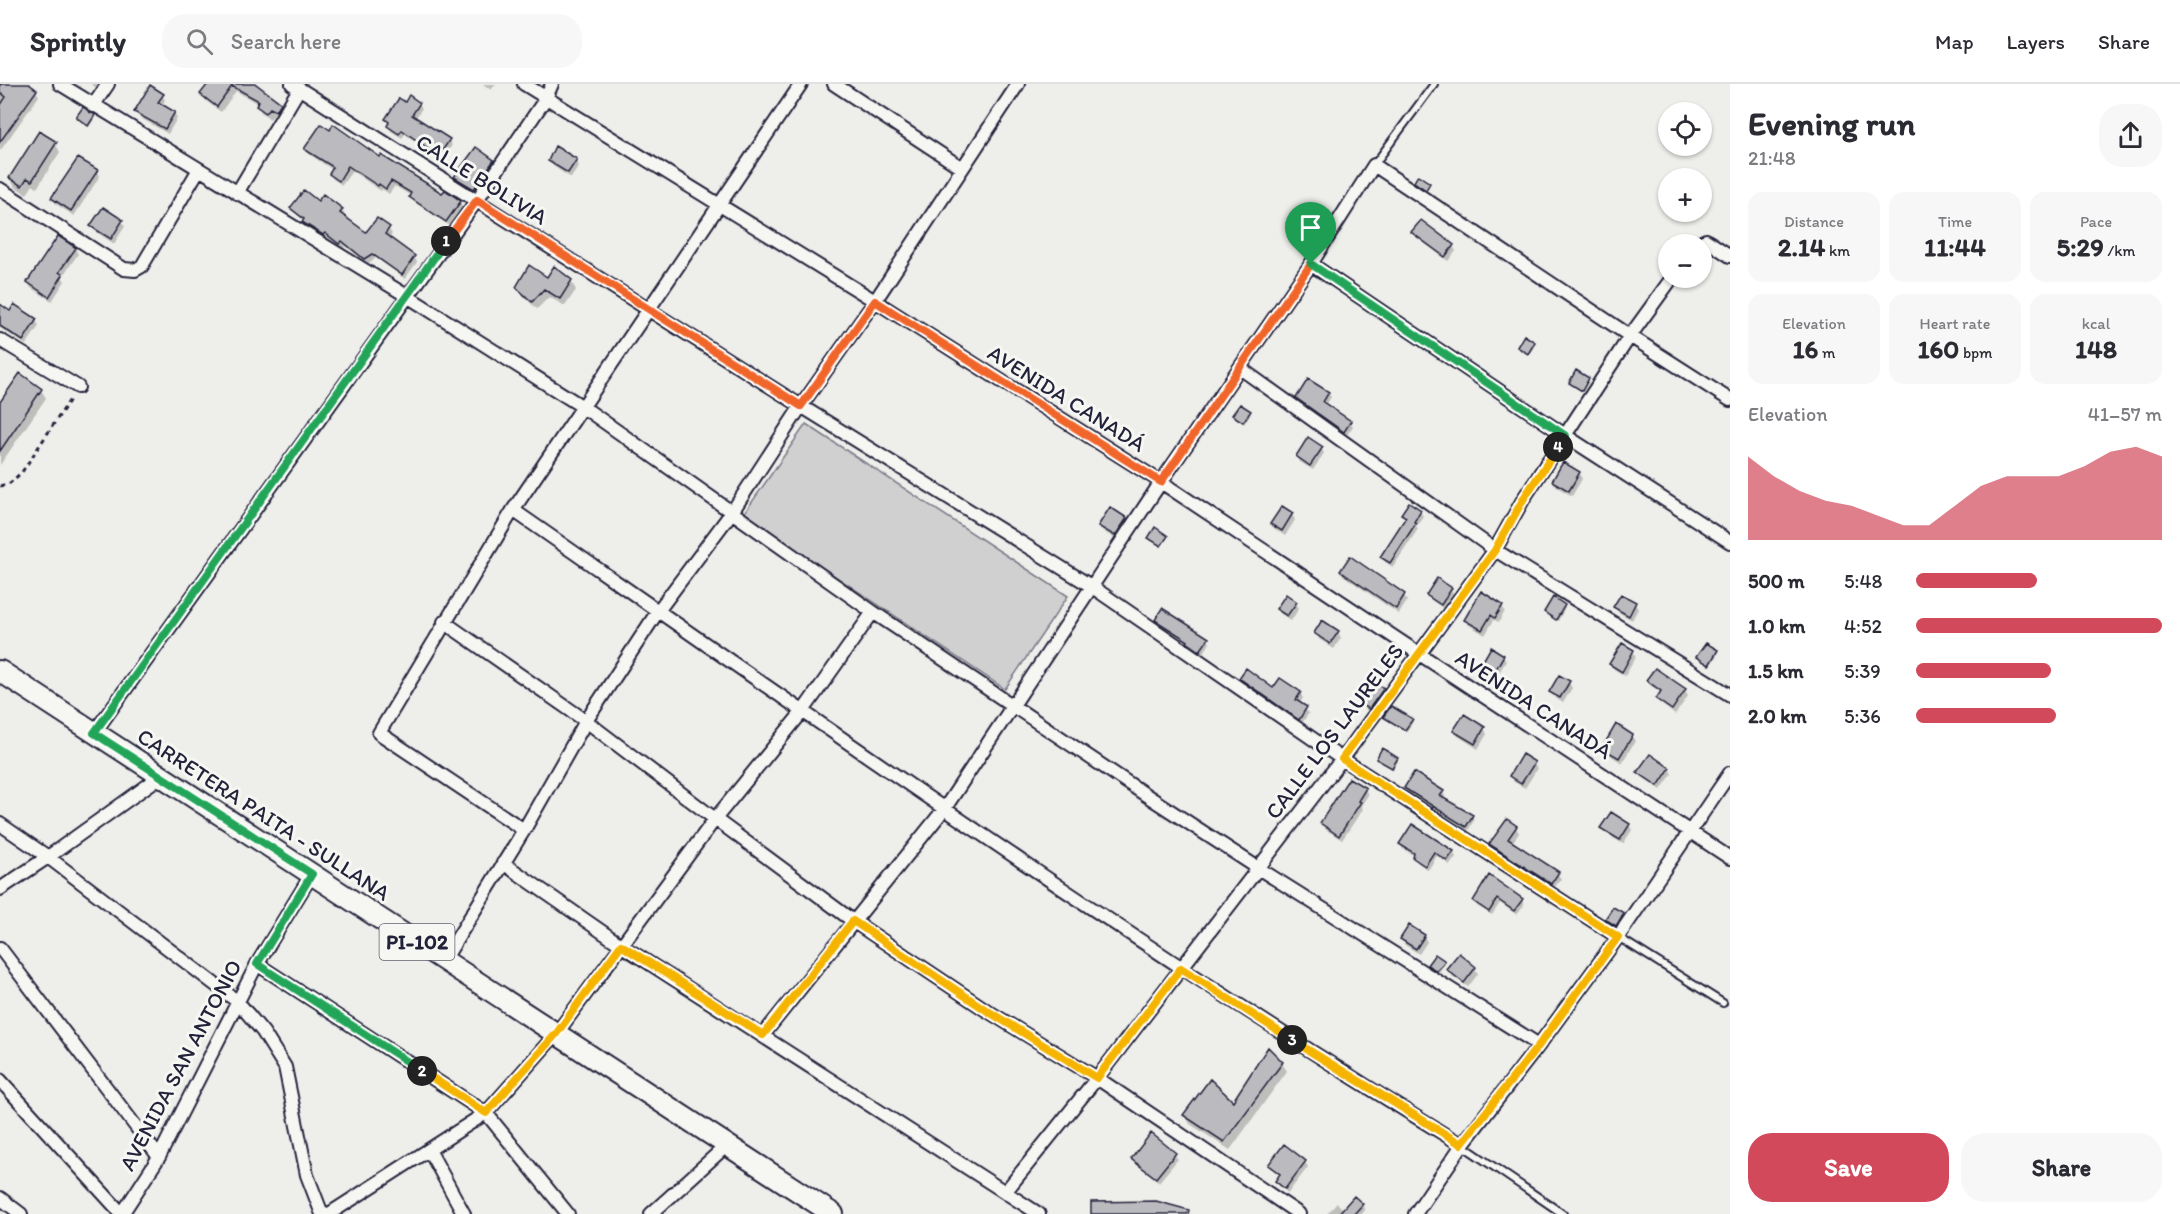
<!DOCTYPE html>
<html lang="en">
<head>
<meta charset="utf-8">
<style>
	body { margin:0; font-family:Itim,sans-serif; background:#f7f7f7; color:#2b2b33; height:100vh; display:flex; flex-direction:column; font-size:22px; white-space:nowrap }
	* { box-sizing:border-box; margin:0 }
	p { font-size:20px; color:#7c7c81 }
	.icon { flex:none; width:33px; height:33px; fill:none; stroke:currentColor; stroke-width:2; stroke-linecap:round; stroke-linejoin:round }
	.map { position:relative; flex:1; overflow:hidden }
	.panel { display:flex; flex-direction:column; background:#fff; width:450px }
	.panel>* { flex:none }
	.fabs { position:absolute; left:1658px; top:18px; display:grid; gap:12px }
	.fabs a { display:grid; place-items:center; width:54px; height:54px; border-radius:50%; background:#fff; box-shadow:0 2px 4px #0004; font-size:30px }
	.pin { position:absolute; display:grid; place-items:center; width:51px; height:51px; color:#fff; margin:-62px -26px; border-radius:50% 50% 50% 0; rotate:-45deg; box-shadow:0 0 6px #0007 }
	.pin .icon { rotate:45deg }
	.km { position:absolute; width:30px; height:30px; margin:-15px; border-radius:50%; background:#222; color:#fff; font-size:16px; line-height:30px; text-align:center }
	.round { display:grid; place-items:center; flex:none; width:63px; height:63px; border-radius:24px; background:#f7f7f7 }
	.summary { display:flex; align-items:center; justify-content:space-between; height:102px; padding:0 18px }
	h1 { font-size:33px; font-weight:700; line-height:45px }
	.metrics { display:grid; grid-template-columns:repeat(3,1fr); gap:9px; height:102px; padding:6px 18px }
	.metrics div { display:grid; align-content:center; border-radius:15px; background:#f7f7f7; text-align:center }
	.metrics b { font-size:26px; font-weight:700 }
	.metrics small { font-size:16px; font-weight:400 }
	.metrics p { font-size:16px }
	.chart { height:168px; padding:12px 18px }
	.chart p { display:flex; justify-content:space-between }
	.chart svg { width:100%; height:108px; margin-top:6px; fill:#d1495b; opacity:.7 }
	.primary-button { display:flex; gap:12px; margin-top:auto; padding:12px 18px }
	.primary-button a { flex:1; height:69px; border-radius:24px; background:#d1495b; color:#fff; font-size:24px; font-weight:700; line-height:69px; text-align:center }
	.primary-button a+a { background:#f7f7f7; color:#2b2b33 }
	ul { padding:0 18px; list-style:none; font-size:20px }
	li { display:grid; grid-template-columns:96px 72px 1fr; align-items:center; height:45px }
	li i { height:15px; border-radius:8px; background:#d1495b }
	header { display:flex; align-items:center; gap:36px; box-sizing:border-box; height:84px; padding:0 30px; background:#fff; border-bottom:2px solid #e1e1e2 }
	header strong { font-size:28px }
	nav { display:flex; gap:33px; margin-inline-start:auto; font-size:21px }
	.search { width:420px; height:54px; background:#f7f7f7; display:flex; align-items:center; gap:15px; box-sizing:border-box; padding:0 21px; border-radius:24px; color:#7c7c81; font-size:22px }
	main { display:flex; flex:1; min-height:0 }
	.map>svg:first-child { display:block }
	.green { fill:#d0d0d1; stroke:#797986; stroke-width:1.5 }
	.shadow { fill:#0003 }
	.building { fill:#bbbbbf; stroke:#22223b; stroke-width:1.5 }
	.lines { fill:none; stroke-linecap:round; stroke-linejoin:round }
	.lane-casing { stroke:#22223b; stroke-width:10 }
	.street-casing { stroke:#22223b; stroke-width:16 }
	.primary-casing { stroke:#22223b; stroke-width:24 }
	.path { stroke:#22223b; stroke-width:3; stroke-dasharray:4.5 4.5; stroke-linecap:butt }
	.lane { stroke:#f6f6f2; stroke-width:6 }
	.street { stroke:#f6f6f2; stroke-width:12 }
	.primary { stroke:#f6f6f2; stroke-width:20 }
	.split-1-casing { stroke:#fff; stroke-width:12 }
	.split-2-casing { stroke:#fff; stroke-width:12 }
	.split-3-casing { stroke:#fff; stroke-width:12 }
	.split-4-casing { stroke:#fff; stroke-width:12 }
	.split-5-casing { stroke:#fff; stroke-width:12 }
	.split-1 { stroke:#f0652b; stroke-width:8 }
	.split-2 { stroke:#22a559; stroke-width:8 }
	.split-3 { stroke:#f5b400; stroke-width:8 }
	.split-4 { stroke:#f5b400; stroke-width:8 }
	.split-5 { stroke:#22a559; stroke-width:8 }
	.labels { text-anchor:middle; stroke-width:6; stroke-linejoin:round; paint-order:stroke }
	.shield { fill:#f6f6f2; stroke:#626272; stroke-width:1.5 }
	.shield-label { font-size:21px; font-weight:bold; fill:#22223b }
	.street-label { font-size:22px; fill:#22223b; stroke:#f6f6f2 }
</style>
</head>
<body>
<header>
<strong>Sprintly</strong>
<div class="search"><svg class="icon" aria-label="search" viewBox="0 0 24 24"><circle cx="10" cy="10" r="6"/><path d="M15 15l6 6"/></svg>Search here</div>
<nav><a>Map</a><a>Layers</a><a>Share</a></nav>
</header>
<main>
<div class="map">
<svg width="1730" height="1130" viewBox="0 0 1730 1130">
	<rect width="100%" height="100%" fill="#eeeeeb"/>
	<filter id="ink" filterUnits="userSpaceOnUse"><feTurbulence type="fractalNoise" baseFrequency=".0167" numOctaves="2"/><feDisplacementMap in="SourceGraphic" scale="12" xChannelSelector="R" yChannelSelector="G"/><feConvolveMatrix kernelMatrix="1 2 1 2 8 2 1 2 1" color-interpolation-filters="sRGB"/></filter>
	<g filter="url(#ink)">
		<!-- green -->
		<path class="green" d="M806,340L1068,512L1005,605L743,431Z"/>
		<!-- shadow -->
		<path class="shadow" d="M0,0H26L36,7L39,12L0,67Z
			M91,0H101L98,5Z
			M209,0H254L280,20L284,26L280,33L274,30L270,35L261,28L258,20L236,7L221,28L206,17L202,10Z
			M483,0H496L491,6Z
			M162,11L165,16L162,22L174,29L177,34L168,50L139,33L136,28Z
			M405,20H419L422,24L415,35L449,57L452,61L442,76L405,50L402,54L391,47L386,35Z
			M83,26L95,34L89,43L78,33Z
			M55,59L60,68L37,104L33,101L27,110L15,103L10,94Z
			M306,65L381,75L443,111L460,118L463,123L450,142L414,118L411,112L395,102L389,110L382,105L381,107L352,87L342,101L333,95L330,90L333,86L309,70Z
			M79,76L97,87L100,92L74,132L56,120L53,114Z
			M575,76L579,82L571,94L553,82L550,77Z
			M493,77L496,82L477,110L459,98L456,93Z
			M318,119L342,126L345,132L344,133L366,150L388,144L392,150L389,154L414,173L417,178L405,195L376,174L368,180L345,162L343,165L328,154L327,156L307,143L304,137L291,124Z
			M122,137L125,142L114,160L95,147L92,142Z
			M1413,148L1453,162L1456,167L1448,177L1416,153Z
			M58,154L75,165L78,170L62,193L65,197L52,217L31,204L28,198Z
			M571,197L576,206L565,222L549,213L537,225L523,212L518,203Z
			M0,222L11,229L36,236L39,242L26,261L0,244Z
			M1534,259L1535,261L1529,271L1519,263Z
			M1588,295L1589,297L1583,308L1570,299Z
			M41,306L46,314L0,381V321Z
			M1328,309L1331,313L1326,321L1350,338L1353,342L1347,351L1301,319L1298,314Z
			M1249,328L1251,330L1244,340L1234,332Z
			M1321,364L1324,369L1313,386L1300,378L1297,372Z
			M1579,389L1582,395L1572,412L1557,403L1553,397Z
			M1420,427L1423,432L1416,442L1418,445L1393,483L1385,478L1382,473L1406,436L1403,430Z
			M1292,430L1295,436L1285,452L1275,445L1272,440Z
			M1126,435L1129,440L1118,457L1103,447L1100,442Z
			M1341,487L1404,511L1407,517L1399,530L1344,492Z
			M1451,505L1454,511L1444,525L1431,516L1428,511Z
			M1286,512L1296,519L1299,524L1291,537L1281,530L1278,525Z
			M1621,512L1635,520L1638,525L1632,536L1618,528L1615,523Z
			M1502,522L1505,527L1499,538L1494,536L1485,551L1469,541L1466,536Z
			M1564,522L1565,524L1558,537L1546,528Z
			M1157,536L1208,555L1210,559L1203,570L1189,558L1159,540Z
			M1338,548L1341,554L1334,565L1319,555L1316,549Z
			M1622,561L1633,567L1636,573L1625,592L1614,585L1611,580Z
			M1717,567L1718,570L1710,582L1698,573Z
			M1503,572L1506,577L1496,594L1485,587L1482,582Z
			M1241,594L1273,606L1300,609L1303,614L1299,620L1309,629L1302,639L1244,599Z
			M1648,596L1685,607L1688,612L1675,631L1661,620L1658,615L1662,609L1651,602Z
			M1569,599L1572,604L1563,619L1554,613L1551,608Z
			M1383,605L1386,610L1372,629L1360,622L1357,617Z
			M1464,632L1484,644L1487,650L1478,665L1458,652L1455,647Z
			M1385,633L1412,636L1413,638L1407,648Z
			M1632,652L1635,657L1622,679L1607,669L1604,664Z
			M1378,675H1397L1398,677L1393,686Z
			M1534,679L1537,685L1525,704L1514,698L1510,692Z
			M1669,685L1672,690L1661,706L1642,693L1639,688Z
			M1405,704L1443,708L1445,712L1443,716L1472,732L1474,736L1468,747L1408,709Z
			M1365,705L1368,711L1361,722L1363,725L1342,756L1325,745L1322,739Z
			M1507,737L1516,743L1519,749L1512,759L1557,789L1561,795L1554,804L1494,766L1491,760Z
			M1629,741L1632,746L1623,760L1605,749L1602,744Z
			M1400,760L1453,768L1456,773L1450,781L1437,772L1428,786L1418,779L1415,772L1403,765Z
			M1490,793L1522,816L1524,821L1517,831L1500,819L1492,831L1477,822L1474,817Z
			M1623,830L1626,836L1619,846L1610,840L1607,835Z
			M1424,852L1427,858L1419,870L1405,861L1402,855Z
			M1444,878L1445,880L1439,888L1429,881Z
			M1475,884L1478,890L1468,903L1451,891L1448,885Z
			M1282,979L1287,987L1230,1066L1190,1040L1185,1031L1233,1019Z
			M1174,1070L1178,1075L1159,1098L1136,1080L1133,1075Z
			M1305,1078L1308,1083L1288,1109L1280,1103L1276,1097L1280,1092L1270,1081Z
			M1337,1119L1344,1126L1362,1121L1365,1126L1362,1130H1327Z"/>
		<!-- building -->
		<path class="building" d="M0,0H29L37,6L0,58V22L6,13L0,8Z
			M208,0H256L281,19L276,27L270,24L266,29L256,22L259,17L232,2L217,23L200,10Z
			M150,1L164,10L158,18L175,28L165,45L134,28Z
			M409,11L420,19L412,31L450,55L439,72L402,46L399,50L387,42L389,38L385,35L399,14L405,18Z
			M83,23L95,31L88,42L76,33Z
			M321,40L330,46L333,40L380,73L381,71L442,109L445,106L461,117L446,138L409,113L411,109L391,97L386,105L379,100L378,102L348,82L339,97L329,90L333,83L304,65Z
			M39,47L57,58L32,97L27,94L22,102L9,94Z
			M555,62L577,75L568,89L548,77Z
			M476,63L494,76L474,105L454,93Z
			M78,74L98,86L71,127L51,114Z
			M1418,91L1430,99L1426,106L1414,98Z
			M304,106L318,117L323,110L343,125L340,129L366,148L377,134L390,143L385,150L415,172L402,191L372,170L364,175L342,157L339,160L325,149L323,151L302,138L304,135L290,124Z
			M103,123L123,136L111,155L90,142Z
			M1421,136L1454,161L1445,173L1411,148Z
			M58,152L76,164L59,188L63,191L49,213L27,198Z
			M529,181L547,193L554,182L572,196L560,215L544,205L532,218L516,203Z
			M0,220L10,227L14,220L37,235L23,257L0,242Z
			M1524,251L1535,258L1528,270L1517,263Z
			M1576,286L1589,294L1582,307L1569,299Z
			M20,289L42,305L0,367V318Z
			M1308,295L1329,308L1323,318L1351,337L1344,348L1296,314Z
			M1240,320L1251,327L1243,338L1232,331Z
			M1308,353L1323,363L1310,382L1296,372Z
			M1563,378L1580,388L1569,407L1552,397Z
			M1409,418L1421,426L1414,438L1416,439L1390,479L1380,473L1406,433L1401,430Z
			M1282,422L1293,429L1282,447L1270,440Z
			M1110,423L1127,434L1115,452L1098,442Z
			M1155,443L1168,452L1161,462L1148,454Z
			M1350,472L1405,510L1396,525L1340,487Z
			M1437,494L1452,504L1441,521L1426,511Z
			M1481,507L1503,521L1495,534L1491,531L1482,546L1464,536Z
			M1286,510L1297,518L1287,532L1276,525Z
			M1621,510L1636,518L1629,532L1613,523Z
			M1553,513L1565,521L1556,536L1544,528Z
			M1162,524L1209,554L1200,567L1187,558L1188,557L1155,536Z
			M1322,536L1339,547L1330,560L1314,549Z
			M1622,559L1634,566L1622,588L1609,580Z
			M1706,559L1718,566L1709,581L1696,573Z
			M1491,563L1504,571L1493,590L1480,582Z
			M1246,584L1273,604L1280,594L1301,608L1296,616L1307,623L1299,636L1239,594Z
			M1655,584L1686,605L1672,626L1656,615L1661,607L1646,596Z
			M1559,591L1570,597L1560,614L1549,608Z
			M1368,595L1384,604L1369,625L1356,617Z
			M1391,622L1413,635L1405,646L1383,633Z
			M1464,630L1485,643L1475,660L1453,647Z
			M1616,640L1633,651L1619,674L1602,664Z
			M1382,664L1398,674L1392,684L1376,675Z
			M1522,670L1535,678L1521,700L1509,692Z
			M1650,670L1670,684L1658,702L1637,688Z
			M1414,688L1444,707L1440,712L1473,731L1466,743L1404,704Z
			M1349,694L1366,704L1358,717L1361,718L1339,752L1320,739Z
			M1611,728L1630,740L1620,756L1600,744Z
			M1507,735L1517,742L1508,755L1559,788L1551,800L1489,760Z
			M1412,740L1454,767L1447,777L1434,768L1425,782L1413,774L1414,769L1399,760Z
			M1489,791L1523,815L1514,827L1497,815L1489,828L1473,817Z
			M1613,823L1624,829L1616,842L1605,835Z
			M1409,841L1425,851L1416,865L1400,855Z
			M1459,869L1476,883L1464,899L1446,885Z
			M1435,870L1445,877L1437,887L1427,881Z
			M1268,963L1283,978L1224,1058L1183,1031L1210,995L1233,1017Z
			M1151,1049L1176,1069L1156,1094L1131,1075Z
			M1284,1060L1306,1077L1285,1105L1275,1097L1280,1090L1268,1081Z
			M1354,1112L1363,1120L1354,1130H1338Z
			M1156,1117L1189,1126L1188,1130H1091V1118Z"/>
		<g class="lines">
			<defs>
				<path id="lane" d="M1374,81L1434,0
					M1618,853L1723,919
					M1462,1061L1563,1130"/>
				<path id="street" d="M60,0L407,212L583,323L873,528L1146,711L1258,784L1539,961
					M292,0L801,322L1091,502L1342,675L1618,853
					M524,0L875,217L1161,398L1418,569L1730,774
					M834,0L962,84
					M93,22L108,0
					M0,105L124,185L135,186L142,182L199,85
					M237,109L299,5
					M1698,160L1706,156L1730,172
					M1311,180L1566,352L1730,458
					M0,256L78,303
					M1240,284L1495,466L1730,611
					M513,426C825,643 1136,863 1462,1061
					M444,538L586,637L715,735L853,837L986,926L1097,994L1299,1130
					M94,649L477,116L546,14L552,0
					M0,740L48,773L238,918L263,948L285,983L307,1091L322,1130
					M524,746L379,649L513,426L801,0
					M503,779L621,861L1039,1130
					M0,805L48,773L161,692
					M0,864L159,1073
					M444,876L524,746L586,637L658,527L732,428L801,322L875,217L1018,0
					M257,880L486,1029L568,1130
					M763,951L945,724L1161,398L1311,180L1374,81L1630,252L1730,316
					M0,996L122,1130
					M429,1066L464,1130
					M1006,1107L1097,994L1342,675L1495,466L1524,414L1630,252L1672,194
					M0,1114L21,1130
					M122,1130L159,1073L257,880L312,790
					M329,1130L486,1029L556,950L715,735L803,627L873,528
					M651,1130L726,1062
					M1415,1130L1462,1061L1539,961L1618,853L1730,689"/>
				<path id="primary" d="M0,587L833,1130"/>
			</defs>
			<!-- lane casing -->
			<use href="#lane" class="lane-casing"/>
			<!-- street casing -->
			<use href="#street" class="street-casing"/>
			<!-- primary casing -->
			<use href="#primary" class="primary-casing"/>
			<!-- path -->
			<path class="path" d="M0,402L10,399L22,388L71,314"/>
			<!-- lane -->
			<use href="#lane" class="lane"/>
			<!-- street -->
			<use href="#street" class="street"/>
			<!-- primary -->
			<use href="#primary" class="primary"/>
		</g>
	</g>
	<g class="lines" filter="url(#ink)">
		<defs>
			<path id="split-1" d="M446,157L477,116L801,322L875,217L1161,398L1311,180"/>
			<path id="split-2" d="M422,987L257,880L312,790L94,649L446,157"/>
			<path id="split-3" d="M422,987L486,1029L556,950L621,861L763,951L853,837L986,926L1097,994L1181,884L1292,956"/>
			<path id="split-4" d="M1292,956L1461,1060L1539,961L1618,853L1342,675L1495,466L1524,414L1558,363"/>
			<path id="split-5" d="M1311,180L1566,352L1558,363"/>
		</defs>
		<!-- split-1 casing -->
		<use href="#split-1" class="split-1-casing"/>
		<!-- split-2 casing -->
		<use href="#split-2" class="split-2-casing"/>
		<!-- split-3 casing -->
		<use href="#split-3" class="split-3-casing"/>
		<!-- split-4 casing -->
		<use href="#split-4" class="split-4-casing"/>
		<!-- split-5 casing -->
		<use href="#split-5" class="split-5-casing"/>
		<!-- split-1 -->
		<use href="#split-1" class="split-1"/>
		<!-- split-2 -->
		<use href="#split-2" class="split-2"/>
		<!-- split-3 -->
		<use href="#split-3" class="split-3"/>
		<!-- split-4 -->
		<use href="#split-4" class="split-4"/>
		<!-- split-5 -->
		<use href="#split-5" class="split-5"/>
	</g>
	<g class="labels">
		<!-- shield labels -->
		<rect class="shield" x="379.5" y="840" width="75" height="36" rx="4.5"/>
		<g class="shield-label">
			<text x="417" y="865">PI-102</text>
		</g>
		<!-- street labels -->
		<g class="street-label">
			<text transform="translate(482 95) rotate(32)" y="8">CALLE BOLIVIA</text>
			<text transform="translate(1067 314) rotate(32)" y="8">AVENIDA CANADÁ</text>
			<text transform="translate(1534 620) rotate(33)" y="8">AVENIDA CANADÁ</text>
			<text transform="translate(1334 647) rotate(-53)" y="8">CALLE LOS LAURELES</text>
			<text transform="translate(264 730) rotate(33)" y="8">CARRETERA PAITA - SULLANA</text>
			<text transform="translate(180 981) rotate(-62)" y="8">AVENIDA SAN ANTONIO</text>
		</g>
	</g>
</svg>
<div class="fabs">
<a><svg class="icon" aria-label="locate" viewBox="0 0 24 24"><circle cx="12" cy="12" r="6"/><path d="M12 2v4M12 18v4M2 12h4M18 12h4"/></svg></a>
<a>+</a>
<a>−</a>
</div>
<div class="pin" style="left:1311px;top:180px;background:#1e9e55"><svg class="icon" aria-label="arrive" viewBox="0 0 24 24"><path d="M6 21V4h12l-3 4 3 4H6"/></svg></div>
<b class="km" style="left:446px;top:157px">1</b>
<b class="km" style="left:422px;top:987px">2</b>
<b class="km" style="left:1292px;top:956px">3</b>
<b class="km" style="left:1558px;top:363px">4</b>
</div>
<section class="panel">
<div class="summary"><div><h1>Evening run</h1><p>21:48</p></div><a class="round"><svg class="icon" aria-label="share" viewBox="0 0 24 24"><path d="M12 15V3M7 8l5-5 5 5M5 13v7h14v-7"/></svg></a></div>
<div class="metrics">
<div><p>Distance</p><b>2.14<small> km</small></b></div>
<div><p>Time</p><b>11:44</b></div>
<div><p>Pace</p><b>5:29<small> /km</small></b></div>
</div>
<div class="metrics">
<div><p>Elevation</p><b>16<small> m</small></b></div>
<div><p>Heart rate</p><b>160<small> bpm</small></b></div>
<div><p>kcal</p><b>148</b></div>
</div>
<div class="chart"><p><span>Elevation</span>41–57 m</p>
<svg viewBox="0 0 160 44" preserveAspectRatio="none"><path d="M0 44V10L10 18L20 24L30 28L40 30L50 34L60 38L70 38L80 30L90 22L100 18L110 18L120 18L130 14L140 8L150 6L160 10V44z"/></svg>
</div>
<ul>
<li><b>500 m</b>5:48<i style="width:49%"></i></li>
<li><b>1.0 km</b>4:52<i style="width:100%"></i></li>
<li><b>1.5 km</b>5:39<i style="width:55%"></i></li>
<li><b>2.0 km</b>5:36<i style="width:57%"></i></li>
</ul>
<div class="primary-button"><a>Save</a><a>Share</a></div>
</section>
</main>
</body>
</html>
